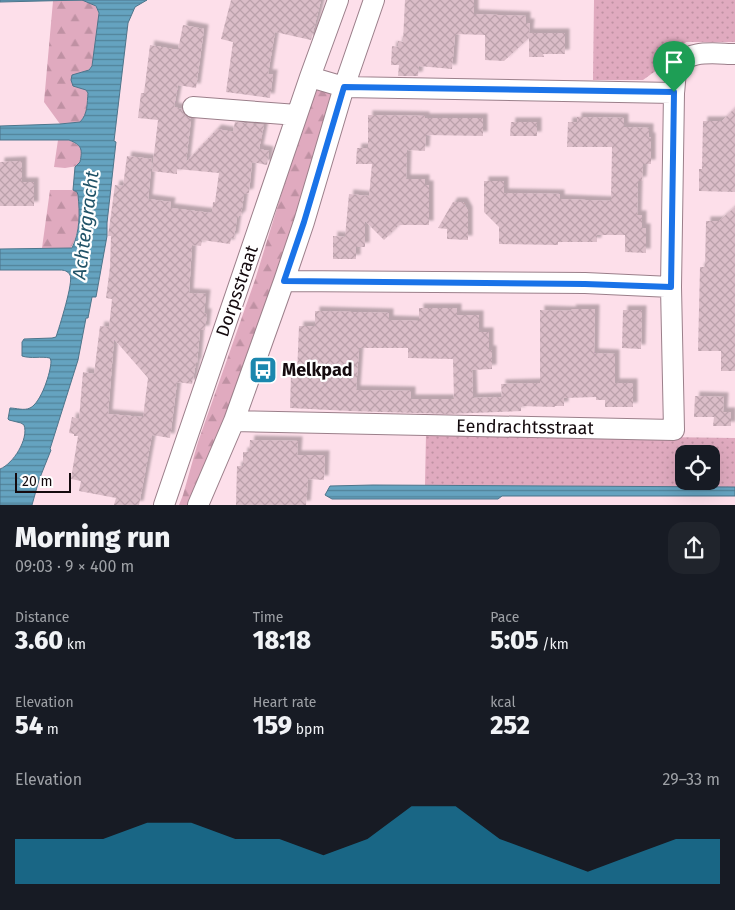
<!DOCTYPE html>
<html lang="en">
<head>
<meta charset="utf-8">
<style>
	body { margin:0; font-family:"Fira Sans",sans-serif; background:#20242c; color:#f1f3f6; height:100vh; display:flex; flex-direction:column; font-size:19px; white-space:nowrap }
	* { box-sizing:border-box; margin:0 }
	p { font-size:16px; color:#9ea1a6 }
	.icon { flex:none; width:28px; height:28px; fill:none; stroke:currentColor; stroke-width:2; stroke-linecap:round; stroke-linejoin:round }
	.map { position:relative; height:505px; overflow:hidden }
	.drawer { display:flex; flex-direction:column; background:#171b24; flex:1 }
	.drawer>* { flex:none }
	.tools { position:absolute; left:675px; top:445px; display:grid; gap:10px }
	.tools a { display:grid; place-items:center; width:45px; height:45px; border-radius:10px; background:#171b24; box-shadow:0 5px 20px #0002; font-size:25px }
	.scale { position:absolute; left:15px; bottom:12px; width:56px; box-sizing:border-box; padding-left:5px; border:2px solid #140a0e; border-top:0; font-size:14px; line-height:18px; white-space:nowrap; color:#140a0e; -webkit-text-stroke:4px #fff; paint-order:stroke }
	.pin { position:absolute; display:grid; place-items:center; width:42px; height:42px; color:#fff; margin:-51px -21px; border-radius:50% 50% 50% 0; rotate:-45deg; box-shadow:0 0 5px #0007 }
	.pin .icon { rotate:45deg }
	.round { display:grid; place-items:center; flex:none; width:52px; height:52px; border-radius:15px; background:#20242c }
	.summary { display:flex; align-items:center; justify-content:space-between; height:85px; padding:0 15px }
	h1 { font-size:28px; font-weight:800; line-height:38px }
	.stats { display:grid; grid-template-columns:repeat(3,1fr); gap:8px; height:85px; padding:5px 15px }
	.stats div { display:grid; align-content:center }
	.stats b { font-size:25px; font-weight:800 }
	.stats small { font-size:14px; font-weight:400 }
	.stats p { font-size:14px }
	.chart { height:140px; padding:10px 15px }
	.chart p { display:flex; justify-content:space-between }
	.chart svg { width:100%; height:90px; margin-top:5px; fill:#1b87ae; opacity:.7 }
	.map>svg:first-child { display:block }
	.grass { fill:url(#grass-dots); fill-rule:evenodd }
	.forest { fill:url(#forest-firs) }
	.water { fill:url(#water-rules); stroke:#4d758b }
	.building { fill:url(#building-cross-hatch); fill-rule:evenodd; filter:url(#shadow) }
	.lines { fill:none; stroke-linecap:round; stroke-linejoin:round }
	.minor-casing { stroke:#9b7f8a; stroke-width:22 }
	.minor { stroke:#fff; stroke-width:20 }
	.route-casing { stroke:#fff; stroke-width:10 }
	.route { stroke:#1a73e8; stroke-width:6 }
	.labels { text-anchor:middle; stroke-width:4.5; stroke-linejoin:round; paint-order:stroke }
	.street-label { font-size:18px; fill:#140a0e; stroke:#fff }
	.poi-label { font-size:18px; font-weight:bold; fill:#140a0e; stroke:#fff; text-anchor:start }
	.water-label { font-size:19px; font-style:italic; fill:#215368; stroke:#fff }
</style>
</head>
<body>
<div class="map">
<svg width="735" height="505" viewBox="0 0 735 505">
	<defs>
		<pattern id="grass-dots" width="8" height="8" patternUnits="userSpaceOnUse" patternTransform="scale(1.25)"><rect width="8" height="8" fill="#e0aabf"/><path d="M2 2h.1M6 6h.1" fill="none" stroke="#bf91a3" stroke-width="1.8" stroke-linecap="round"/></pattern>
		<pattern id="forest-firs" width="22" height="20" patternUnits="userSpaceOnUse" patternTransform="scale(1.25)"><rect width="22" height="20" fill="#e0aabf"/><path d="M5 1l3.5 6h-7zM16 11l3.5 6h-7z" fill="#bf91a3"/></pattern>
		<pattern id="water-rules" width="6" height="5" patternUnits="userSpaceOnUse" patternTransform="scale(1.25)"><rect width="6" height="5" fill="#65a3c0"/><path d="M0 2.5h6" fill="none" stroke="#52839a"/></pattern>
		<pattern id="building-cross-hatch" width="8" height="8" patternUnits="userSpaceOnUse" patternTransform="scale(1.25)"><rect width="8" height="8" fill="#dbbdc8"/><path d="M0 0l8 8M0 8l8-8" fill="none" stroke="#bba1ab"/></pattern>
		<filter id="shadow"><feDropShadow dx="4.5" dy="-4.5" stdDeviation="1" flood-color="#0004"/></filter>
	</defs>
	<rect width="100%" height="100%" fill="#fddfea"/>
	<!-- grass -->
	<path class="grass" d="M594,0H735V42H686L661,67L643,80H593Z
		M426,434L735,438V487L425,485ZM684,454H711V481H684Z"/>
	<!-- forest -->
	<path class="forest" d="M82,0C93,3 98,5 99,17L92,66L73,86L86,90L88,93L86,114L80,122L60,124L44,102L53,1Z
		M318,89L332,95L288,246L245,370L192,505H179L183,495L198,442L255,280L304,120L311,95Z
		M58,140H69L81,147C82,153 82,161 77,166L65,168L54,167Z
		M50,190H73L77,192C81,210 80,232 71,248H42Z"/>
	<!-- water -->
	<path class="water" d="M0,0H147L135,7L128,23L114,141L116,142L107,223V236L96,297H92L88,318H86L78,360L50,449L51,450L39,480L32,505H0V469C13,464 29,439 24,425L21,423L9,420L8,419L10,408C16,408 24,411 30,408C41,403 51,372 51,361L50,358C41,356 31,359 22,356V342L24,339L52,338L56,337C59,328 74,281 70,275C68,271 64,270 60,270H0V249L72,248C80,232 80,213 78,195L77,192L73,190L75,167L80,162C83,148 81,145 69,140H0V126L60,124L80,122C88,114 87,103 88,93L86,90L73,86L71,80L72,75L89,70L92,66L99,13L96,6L82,0L0,2Z
		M373,485L735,487V496H502L498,499H332L325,495L330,486Z"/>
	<!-- building -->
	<path class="building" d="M231,0H321L311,40L275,32L268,74H273L270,98L226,92L233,42L221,39Z
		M405,0H474V14L526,16V23H530L529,33H565V54H543L544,57H529V38L504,61L485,60V35L455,34L452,69L419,66L418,76H398L399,65H391L392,46L398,47V41L403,42Z
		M183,25L204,29L196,88L178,85L174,107L182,109L183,113L186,116L191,119L186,162L217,129L233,132L235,122L264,125L259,149L269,151L267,165L252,162L249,193L244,194L241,216H239V218H237L234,238H231L230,244L202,240L201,246L192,245L189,293L206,294L204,313H207L205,330H200L197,363H196L192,384L177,382L170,438L152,435L139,505H114L116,498L79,491L81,481L71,479L78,436H74V434L69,433L72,417L79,419L83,372L94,374L100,326L109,327L112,299L106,298L110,267L111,236H108L115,185L123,186L127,156L152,159L148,199L171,202L170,208L212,213L213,202H215L219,173L177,169V174L152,171L158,120L138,118L141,93H144L150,45L178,50ZM114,339L148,378L143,417L108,414Z
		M735,108V192L699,191V169H702L703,121H722Z
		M368,115L425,116V118H483V136L426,135L425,151L407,150L406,179H425V185H429V225H399L384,240L365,221V247H356V259H333V236L345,237L349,194L369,196L372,164H356L357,148H368Z
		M577,117L624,118V127L649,128V137H651V164H643L642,181H638L637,215H642V228H646V253L625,252V235H597V242H558V245L499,244V227L484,212V181H504V193L560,194V199L611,201L612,147H567L568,122H577Z
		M511,122H537V136H510Z
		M22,161V182H34V206H0V162Z
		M453,202H463L468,211V240L447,239V229L438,228Z
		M735,207V371H721V351H698L700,267H705L706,221H719Z
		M419,308H457V315H479V332H489V350H492V369L472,370L473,398L502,397L501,384L540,383V310L572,311L571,309H595L594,353L615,354V383H633V407H605V400H596V397L564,398V406H555V407L521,406V411L448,414L350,411L290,408L291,374H297L299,326H315V311L389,313V320L419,321ZM359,348H408V358L453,359L454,399H411V391L356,390Z
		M623,310H642L641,349L622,348Z
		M695,396L724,397L723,412H731V426H713L714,417H694Z
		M250,440L298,441L297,455H325L324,480L308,479L306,505H236L237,466H243V452H249Z"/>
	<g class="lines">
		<defs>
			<path id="minor" d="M310,77L344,87L674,93
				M193,107L297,115
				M284,281L585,283L671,287L674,93C675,85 675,76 677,69C685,48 717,54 735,54
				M234,421L674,430L671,287
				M164,505L310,77L338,0
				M198,505L234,421L284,281L304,222L344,87L374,0"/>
		</defs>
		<!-- minor casing -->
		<use href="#minor" class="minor-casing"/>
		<!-- minor -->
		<use href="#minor" class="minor"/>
	</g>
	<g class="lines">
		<defs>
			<path id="route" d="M344,87L674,92L671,287L585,284L284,281L304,222Z"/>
		</defs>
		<!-- route casing -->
		<use href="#route" class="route-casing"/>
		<!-- route -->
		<use href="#route" class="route"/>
	</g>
	<!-- icons -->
	<defs>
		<symbol id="bus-square" viewBox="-11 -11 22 22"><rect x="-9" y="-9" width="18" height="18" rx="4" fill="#1b87ae" stroke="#fff"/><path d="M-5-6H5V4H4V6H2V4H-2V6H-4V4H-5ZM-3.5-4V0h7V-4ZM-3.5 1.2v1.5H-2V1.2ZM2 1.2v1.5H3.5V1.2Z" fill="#fff"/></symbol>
	</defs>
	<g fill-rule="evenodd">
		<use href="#bus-square" x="247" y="354" width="32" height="32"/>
	</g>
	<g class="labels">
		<!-- street labels -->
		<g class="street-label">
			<text transform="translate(237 291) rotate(-71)" y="6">Dorpsstraat</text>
			<text transform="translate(525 427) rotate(1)" y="6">Eendrachtsstraat</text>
		</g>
		<!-- poi labels -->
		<g class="poi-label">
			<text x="282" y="376">Melkpad</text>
		</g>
		<!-- water labels -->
		<g class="water-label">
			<text transform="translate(85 225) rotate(-83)" y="7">Achtergracht</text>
		</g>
	</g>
</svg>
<div class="tools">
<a><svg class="icon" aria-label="locate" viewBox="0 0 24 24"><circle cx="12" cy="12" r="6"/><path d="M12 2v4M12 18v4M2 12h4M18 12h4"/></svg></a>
</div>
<div class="scale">20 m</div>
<div class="pin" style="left:674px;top:92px;background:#1e9e55"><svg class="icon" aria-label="arrive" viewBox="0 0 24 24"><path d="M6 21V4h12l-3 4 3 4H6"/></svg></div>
</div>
<section class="drawer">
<div class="summary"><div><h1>Morning run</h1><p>09:03 · 9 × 400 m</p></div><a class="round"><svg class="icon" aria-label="share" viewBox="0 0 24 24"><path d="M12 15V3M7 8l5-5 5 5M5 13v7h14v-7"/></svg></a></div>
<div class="stats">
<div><p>Distance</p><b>3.60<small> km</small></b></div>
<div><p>Time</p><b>18:18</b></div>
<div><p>Pace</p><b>5:05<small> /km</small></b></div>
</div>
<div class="stats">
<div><p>Elevation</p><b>54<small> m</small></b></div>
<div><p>Heart rate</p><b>159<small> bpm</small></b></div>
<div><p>kcal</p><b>252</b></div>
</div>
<div class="chart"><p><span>Elevation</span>29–33 m</p>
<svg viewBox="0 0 160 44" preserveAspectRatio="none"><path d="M0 44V22L10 22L20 22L30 14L40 14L50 22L60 22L70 30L80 22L90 6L100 6L110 22L120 30L130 38L140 30L150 22L160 22V44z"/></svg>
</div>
</section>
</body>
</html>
